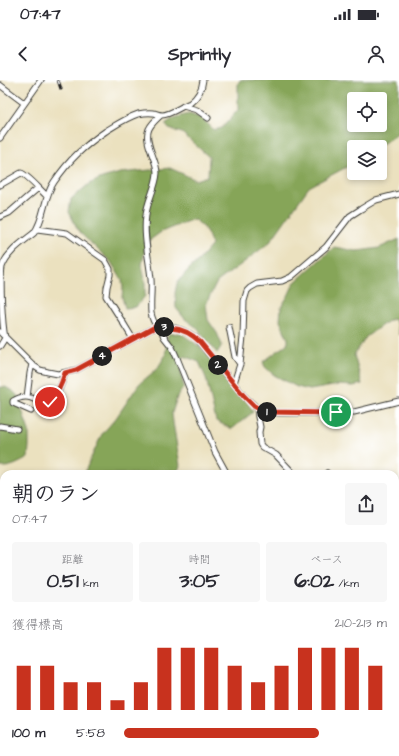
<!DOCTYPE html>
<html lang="ja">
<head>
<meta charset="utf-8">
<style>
	body { margin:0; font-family:"Architects Daughter","Klee One",sans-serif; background:#f7f7f7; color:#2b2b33; height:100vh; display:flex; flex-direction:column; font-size:15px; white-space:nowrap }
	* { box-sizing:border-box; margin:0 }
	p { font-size:13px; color:#7c7c81 }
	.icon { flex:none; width:22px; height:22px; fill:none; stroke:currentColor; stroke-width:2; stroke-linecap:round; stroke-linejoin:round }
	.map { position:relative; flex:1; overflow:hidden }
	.panel { position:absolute; left:0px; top:390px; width:399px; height:286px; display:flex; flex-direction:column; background:#fff; border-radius:12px 12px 0 0; box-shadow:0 2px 6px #0003 }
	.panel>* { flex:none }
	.tools { position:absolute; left:347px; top:12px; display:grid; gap:8px }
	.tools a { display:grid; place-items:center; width:40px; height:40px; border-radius:4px; background:#fff; box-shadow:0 2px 6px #0003; font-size:20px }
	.pin { position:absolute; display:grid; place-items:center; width:34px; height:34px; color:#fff; margin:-17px; border:2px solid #fff; border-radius:50%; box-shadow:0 1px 4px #0007 }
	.km { position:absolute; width:20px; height:20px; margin:-10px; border-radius:50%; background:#222; color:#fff; font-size:11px; line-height:20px; text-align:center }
	.round { display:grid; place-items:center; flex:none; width:42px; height:42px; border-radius:4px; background:#f7f7f7 }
	.overview { display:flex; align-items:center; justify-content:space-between; height:68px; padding:0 12px }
	h1 { font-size:22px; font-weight:800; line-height:30px }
	.stats { display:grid; grid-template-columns:repeat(3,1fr); gap:6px; height:68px; padding:4px 12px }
	.stats div { display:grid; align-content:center; border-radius:4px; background:#f7f7f7; text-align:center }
	.stats b { font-size:20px; font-weight:800 }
	.stats small { font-size:11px; font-weight:400 }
	.stats p { font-size:11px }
	.chart { height:112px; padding:8px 12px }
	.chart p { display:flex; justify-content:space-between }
	.chart svg { width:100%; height:72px; margin-top:4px; stroke:#c8321e; stroke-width:6 }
	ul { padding:0 12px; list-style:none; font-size:13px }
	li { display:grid; grid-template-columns:64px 48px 1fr; align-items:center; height:30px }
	li i { height:10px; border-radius:5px; background:#c8321e }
	.status { display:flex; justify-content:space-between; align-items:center; height:28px; padding:0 20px; background:#fff; direction:ltr }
	.status svg { height:11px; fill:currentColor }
	header { display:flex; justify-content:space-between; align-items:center; height:52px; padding:0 12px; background:#fff; font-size:18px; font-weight:800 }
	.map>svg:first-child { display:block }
	.forest { fill:#86a559; stroke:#51603a; fill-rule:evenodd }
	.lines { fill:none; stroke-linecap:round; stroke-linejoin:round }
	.minor-casing { stroke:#3b3a34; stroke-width:7 }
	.minor { stroke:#fff; stroke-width:5 }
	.rail-casing { stroke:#1c1c1c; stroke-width:3 }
	.rail { stroke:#fff; stroke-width:1.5; stroke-dasharray:4.5; stroke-linecap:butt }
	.route-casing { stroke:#fff; stroke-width:8 }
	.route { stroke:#c8321e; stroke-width:5 }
</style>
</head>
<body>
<div class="status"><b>07:47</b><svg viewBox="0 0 49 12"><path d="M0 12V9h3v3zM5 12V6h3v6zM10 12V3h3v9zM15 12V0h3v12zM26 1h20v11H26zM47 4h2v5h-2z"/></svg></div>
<header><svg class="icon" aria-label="back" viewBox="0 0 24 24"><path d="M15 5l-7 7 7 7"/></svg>Sprintly<svg class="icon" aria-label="person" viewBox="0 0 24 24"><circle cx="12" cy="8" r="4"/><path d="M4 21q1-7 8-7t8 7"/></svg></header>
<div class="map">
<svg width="399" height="676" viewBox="0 0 399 676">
	<rect width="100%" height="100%" fill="#fff"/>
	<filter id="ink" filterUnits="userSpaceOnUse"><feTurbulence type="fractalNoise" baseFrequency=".025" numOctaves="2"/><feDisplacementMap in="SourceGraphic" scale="8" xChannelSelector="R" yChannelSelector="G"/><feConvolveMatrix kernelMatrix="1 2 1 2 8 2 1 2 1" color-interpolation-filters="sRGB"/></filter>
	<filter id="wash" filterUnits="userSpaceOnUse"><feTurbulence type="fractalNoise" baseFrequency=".012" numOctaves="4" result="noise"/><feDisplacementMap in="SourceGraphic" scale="16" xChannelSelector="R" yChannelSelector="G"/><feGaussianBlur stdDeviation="0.9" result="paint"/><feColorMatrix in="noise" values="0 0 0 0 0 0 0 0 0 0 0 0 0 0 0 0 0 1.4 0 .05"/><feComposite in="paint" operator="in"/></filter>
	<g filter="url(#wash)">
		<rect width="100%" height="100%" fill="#ebe1bf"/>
		<!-- forest -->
		<path class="forest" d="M240,0H399V52L378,67H354V83L309,107L270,162L243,183L217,202L206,224L208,240L217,253L222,265L217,273L196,247L185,239L176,228L175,213L177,203L188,190L200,179L212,165C207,152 206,147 193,139L161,152L146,163L142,185L145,201V216L136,227L125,228L122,217L123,208L122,200L111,182L79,152L69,132L71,119L89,104L102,98L120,93L170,88L196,100L208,96L209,77L182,53L169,49L165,44L174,38L189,34L202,38L214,50L222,48L238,30V4ZM354,19H380V45H354Z
			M399,159V255L395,239L389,240L366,257L354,275L362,304L353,306L339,305L310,310L297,307L274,295L265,287L263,282L288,263V259L280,241L281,227L288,216L294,203L334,167L356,171L365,170L379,168Z
			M180,253C191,260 203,268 211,279C213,282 215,286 218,289C229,304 245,316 253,332L232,349L216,341L206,298L199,282L184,276C179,286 181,296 184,307L177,317L172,333L173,342L180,386L176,394H85L86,389L102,354L116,338L139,304L157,289L165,276L168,254Z
			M0,307H5L12,310L17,315L29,351V366L28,378C19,383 10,388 0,387Z
			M94,672H202L196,676H100Z
			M222,672H260L262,676H216Z"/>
	</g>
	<g filter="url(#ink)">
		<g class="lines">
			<defs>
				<path id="minor" d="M0,5L24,23
					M183,26L197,30L208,38
					M0,58L41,0
					M0,105L21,93C28,95 40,110 47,116
					M0,137L9,133L38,108
					M37,149L67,153L88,168L105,180L110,189V195L107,207L106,216L122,241L133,259
					M157,246C154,243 152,238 151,233C150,221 152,210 151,199C149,178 143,156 146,135C147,121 156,108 157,93C157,80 145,65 148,52C149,45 156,40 161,35
					M160,247L164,257L172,267L177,278L215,372L227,394
					M229,247L235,277L240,284
					M0,252L34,286L40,290L48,292L58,294L76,290L133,259L157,246C161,248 164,247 168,247C178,248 188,252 196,258L244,316L257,328L264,332L280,333H332L354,332L399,321
					M0,266L5,258C2,242 0,201 2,187C7,172 23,162 34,153C45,138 43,118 54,102C69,80 84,66 106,51C116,45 126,38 138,34C143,33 148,32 153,33C156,33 159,35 162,35C170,35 182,26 190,23C198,17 202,10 203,0
					M234,303L240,284L243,257L244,221L247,211L250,208L257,204L282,201L291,197L326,167L350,136L361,129L376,120L399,114
					M27,317L30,293L32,284
					M257,328L258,337L260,347L259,352L260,364L262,367L276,375L294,394
					M31,331L13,323V321C18,318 25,316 31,318C36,319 43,325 49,323C56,321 63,300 65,293
					M0,346L17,349
					M327,393L328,394
					M395,452L399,443
					M395,480L399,488
					M395,496L399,494
					M0,563L4,565
					M395,611C399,602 397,589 399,579
					M0,652L4,644
					M395,671L399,673
					M310,672V676
					M209,676L215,672
					M364,676L366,672"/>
			</defs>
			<!-- minor casing -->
			<use href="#minor" class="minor-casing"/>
			<!-- minor -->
			<use href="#minor" class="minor"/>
			<defs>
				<path id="rail" d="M58,0L61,9
					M279,672L280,676"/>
			</defs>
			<!-- rail casing -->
			<use href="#rail" class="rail-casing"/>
			<!-- rail -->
			<use href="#rail" class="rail"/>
		</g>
	</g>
	<g class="lines" filter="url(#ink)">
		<defs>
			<path id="route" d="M50,322C57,315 62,303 65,293L76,290L133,259L157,246C162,248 166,247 171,248C182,249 192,254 200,262L244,316L254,326L261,330L269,332L332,333L336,332"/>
		</defs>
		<!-- route casing -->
		<use href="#route" class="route-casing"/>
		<!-- route -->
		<use href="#route" class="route"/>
	</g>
</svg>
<div class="tools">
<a><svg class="icon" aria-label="locate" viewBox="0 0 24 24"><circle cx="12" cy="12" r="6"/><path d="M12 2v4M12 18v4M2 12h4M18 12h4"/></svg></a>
<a><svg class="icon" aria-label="layers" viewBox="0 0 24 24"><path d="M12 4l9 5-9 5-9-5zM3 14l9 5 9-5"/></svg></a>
</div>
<div class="pin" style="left:336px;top:332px;background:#1e9e55"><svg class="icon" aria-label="arrive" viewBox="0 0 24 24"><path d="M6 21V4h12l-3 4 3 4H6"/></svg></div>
<div class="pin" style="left:50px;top:322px;background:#d93025"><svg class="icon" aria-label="check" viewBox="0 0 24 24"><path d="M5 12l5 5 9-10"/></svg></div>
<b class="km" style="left:267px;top:332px">1</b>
<b class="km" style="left:218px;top:285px">2</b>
<b class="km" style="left:164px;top:247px">3</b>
<b class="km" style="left:102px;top:276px">4</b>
<section class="panel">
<div class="overview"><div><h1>朝のラン</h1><p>07:47</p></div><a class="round"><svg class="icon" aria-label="share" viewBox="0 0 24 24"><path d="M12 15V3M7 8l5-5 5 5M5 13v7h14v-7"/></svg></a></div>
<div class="stats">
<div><p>距離</p><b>0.51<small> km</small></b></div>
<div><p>時間</p><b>3:05</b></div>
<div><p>ペース</p><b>6:02<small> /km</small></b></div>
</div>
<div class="chart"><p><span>獲得標高</span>210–213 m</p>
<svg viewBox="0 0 160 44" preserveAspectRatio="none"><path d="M5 44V17M15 44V17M25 44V27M35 44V27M45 44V38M55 44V27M65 44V6M75 44V6M85 44V6M95 44V17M105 44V27M115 44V17M125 44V6M135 44V6M145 44V6M155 44V17"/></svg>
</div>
<ul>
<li><b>100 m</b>5:58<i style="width:74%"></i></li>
</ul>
</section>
</div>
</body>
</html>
